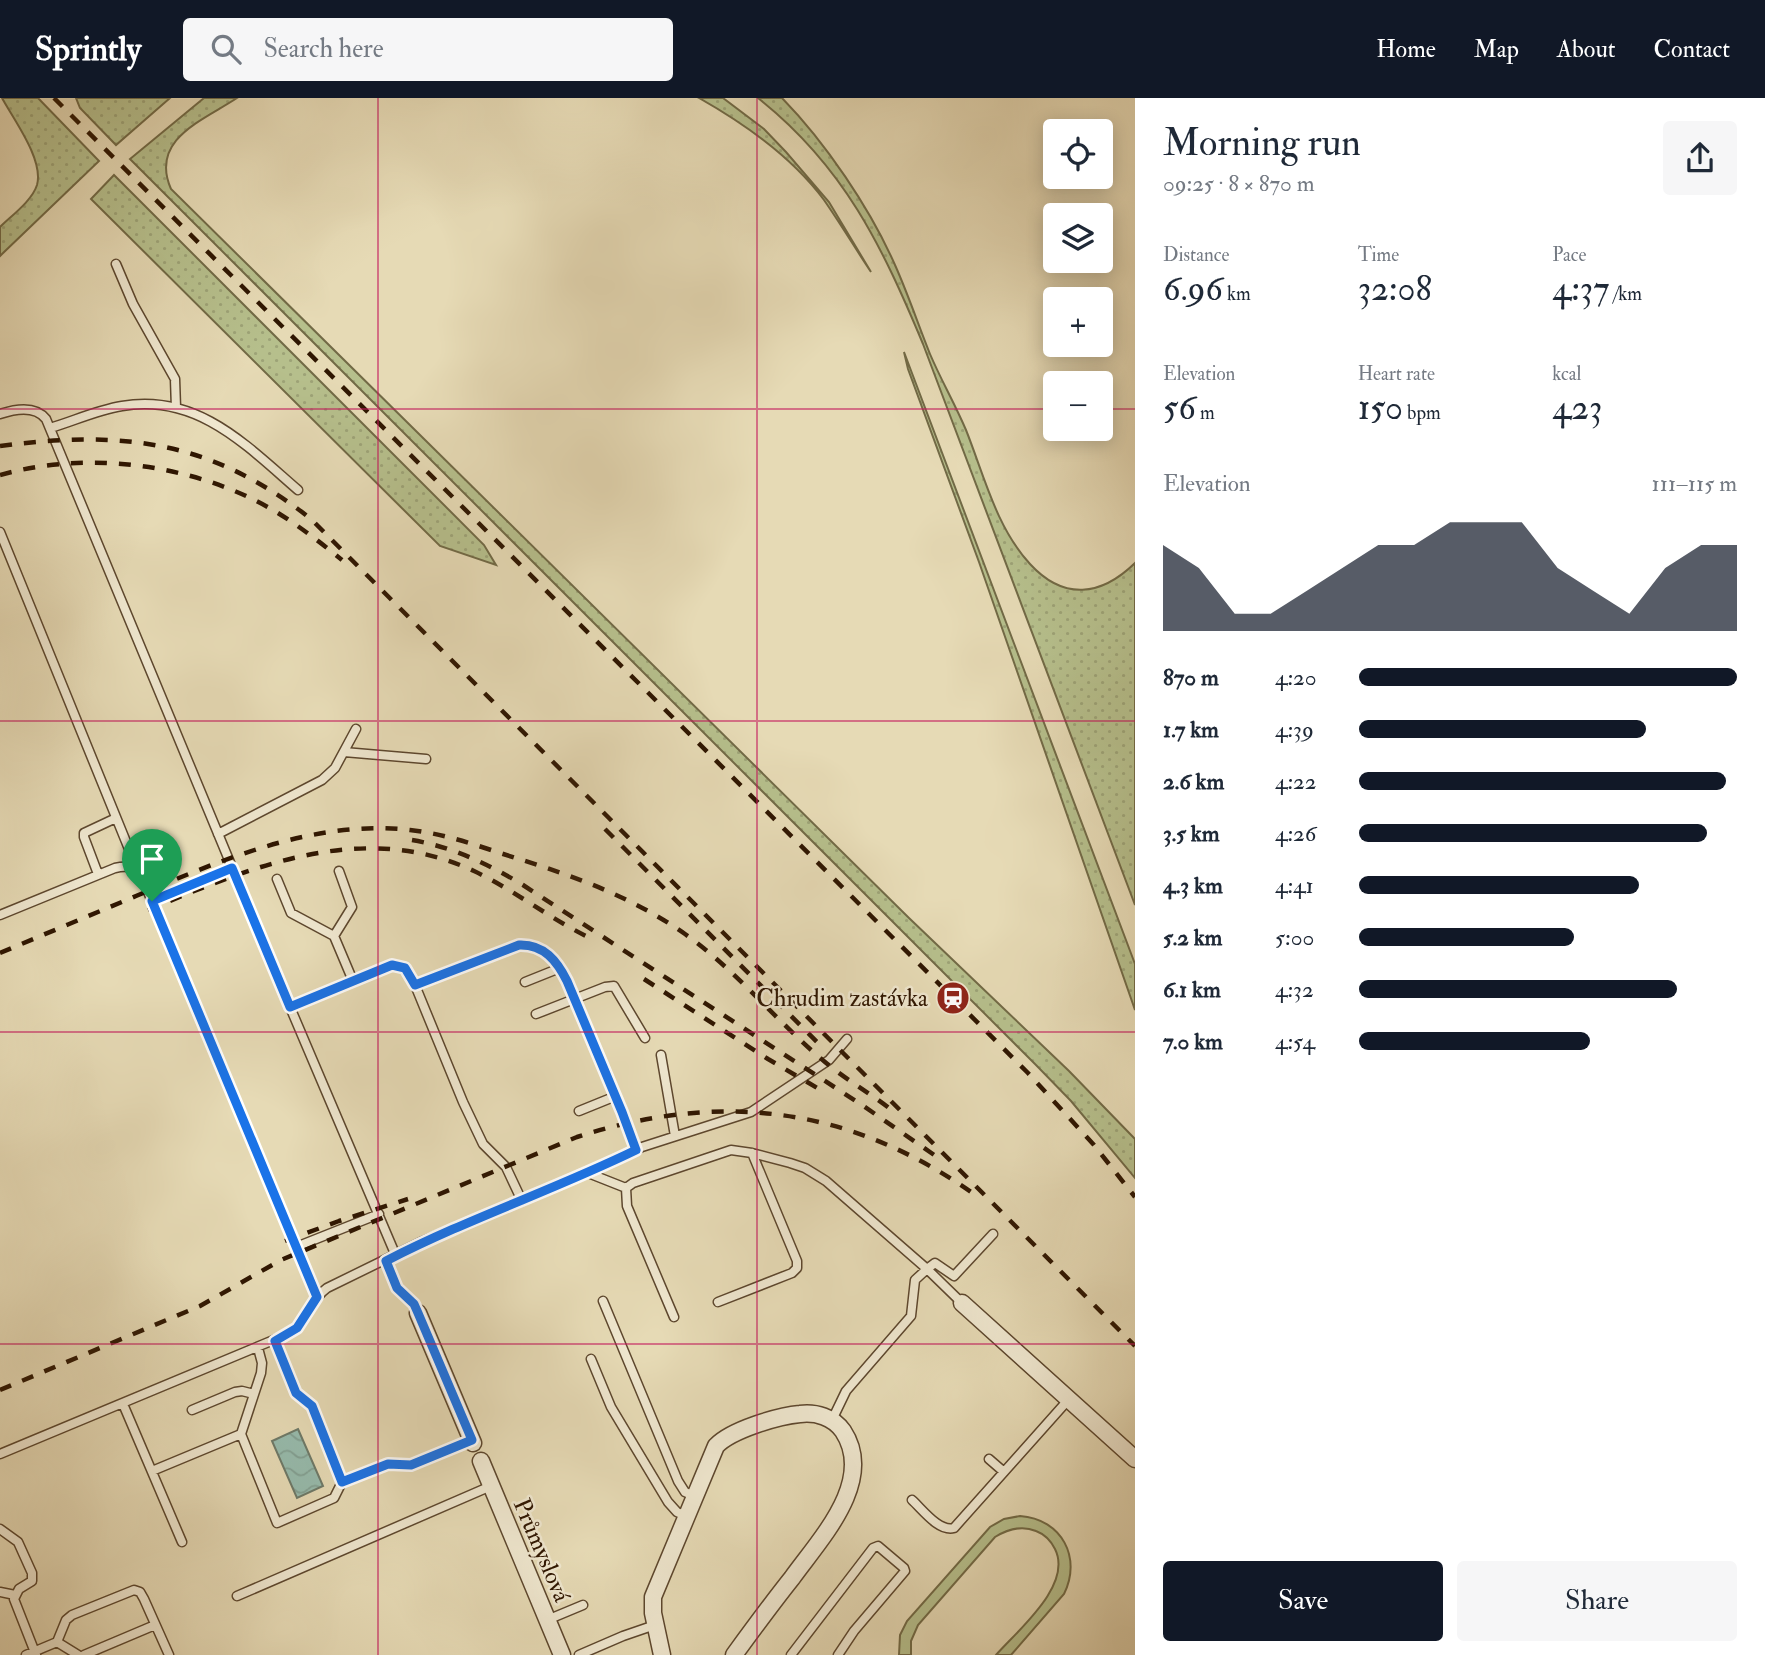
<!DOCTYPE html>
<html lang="en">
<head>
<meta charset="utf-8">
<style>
	body { margin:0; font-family:"IM FELL Double Pica",serif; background:#f6f6f7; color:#1f2937; height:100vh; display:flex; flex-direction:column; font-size:26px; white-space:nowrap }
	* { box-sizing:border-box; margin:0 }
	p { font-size:23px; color:#747a83 }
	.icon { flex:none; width:38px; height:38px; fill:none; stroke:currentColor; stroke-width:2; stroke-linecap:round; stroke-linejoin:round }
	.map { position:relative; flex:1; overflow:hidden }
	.sheet { display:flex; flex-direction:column; background:#fff; width:630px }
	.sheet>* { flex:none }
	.tools { position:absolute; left:1043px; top:21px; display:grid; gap:14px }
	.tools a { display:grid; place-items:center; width:70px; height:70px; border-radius:7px; background:#fff; box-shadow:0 4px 18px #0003; font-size:35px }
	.pin { position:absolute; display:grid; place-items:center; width:60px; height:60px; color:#fff; margin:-72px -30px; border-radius:50% 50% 50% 0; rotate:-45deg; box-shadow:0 0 7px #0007 }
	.pin .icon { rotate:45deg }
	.round { display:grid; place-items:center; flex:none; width:74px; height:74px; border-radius:7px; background:#f6f6f7 }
	.overview { display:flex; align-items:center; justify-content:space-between; height:119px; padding:0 28px }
	h1 { font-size:38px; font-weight:600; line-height:52px }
	.figures { display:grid; grid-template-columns:repeat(3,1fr); gap:10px; height:119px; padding:7px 28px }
	.figures div { display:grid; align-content:center }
	.figures b { font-size:35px; font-weight:600 }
	.figures small { font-size:19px; font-weight:400 }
	.figures p { font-size:19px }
	.chart { height:196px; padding:14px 28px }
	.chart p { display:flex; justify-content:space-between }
	.chart svg { width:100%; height:126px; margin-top:7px; fill:#111827; opacity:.7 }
	.action { display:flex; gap:14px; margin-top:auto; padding:14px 28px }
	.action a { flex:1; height:80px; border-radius:7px; background:#111827; color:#fff; font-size:28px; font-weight:600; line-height:80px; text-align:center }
	.action a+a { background:#f6f6f7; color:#1f2937 }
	ul { padding:0 28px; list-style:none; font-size:23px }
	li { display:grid; grid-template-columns:112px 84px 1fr; align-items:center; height:52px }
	li i { height:18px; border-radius:9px; background:#111827 }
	header { display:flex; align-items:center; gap:42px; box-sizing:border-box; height:98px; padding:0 35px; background:#111827; color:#fff }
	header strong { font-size:33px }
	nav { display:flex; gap:38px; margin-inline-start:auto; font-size:24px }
	.search { width:490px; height:63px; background:#f6f6f7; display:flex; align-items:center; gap:18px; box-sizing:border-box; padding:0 24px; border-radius:7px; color:#747a83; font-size:26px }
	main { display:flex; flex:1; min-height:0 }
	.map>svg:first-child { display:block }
	.grass { fill:url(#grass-dots); stroke:#726a46; stroke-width:2 }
	.pitch { fill:#b6bf8c; stroke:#726a46; stroke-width:2 }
	.water { fill:url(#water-waves); stroke:#6d7968; stroke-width:2 }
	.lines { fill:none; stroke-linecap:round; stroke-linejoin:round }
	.lane-casing { stroke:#5d472e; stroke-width:11 }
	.street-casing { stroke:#5d472e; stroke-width:19 }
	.lane { stroke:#efe7cf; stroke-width:8 }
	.street { stroke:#efe7cf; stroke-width:16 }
	.rail { stroke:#2f1601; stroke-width:4.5; stroke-dasharray:12 12; stroke-linecap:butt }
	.route-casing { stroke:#fff; stroke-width:14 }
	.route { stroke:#1a73e8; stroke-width:9 }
	.grid { fill:none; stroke:#c2185b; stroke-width:2; stroke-opacity:0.55 }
	.labels { text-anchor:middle; stroke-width:5; stroke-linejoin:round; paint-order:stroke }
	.poi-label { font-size:24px; fill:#2f1601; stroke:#efe7cf; text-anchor:end }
	.street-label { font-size:24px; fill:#2f1601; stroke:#efe7cf }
</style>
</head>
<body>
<header>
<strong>Sprintly</strong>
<div class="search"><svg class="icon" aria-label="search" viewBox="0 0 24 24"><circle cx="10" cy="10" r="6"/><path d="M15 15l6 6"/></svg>Search here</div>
<nav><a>Home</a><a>Map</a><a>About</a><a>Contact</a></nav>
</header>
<main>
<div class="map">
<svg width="1135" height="1557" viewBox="0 0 1135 1557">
	<defs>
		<pattern id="grass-dots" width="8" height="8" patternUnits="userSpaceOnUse" patternTransform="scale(1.75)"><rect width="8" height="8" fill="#b6bf8c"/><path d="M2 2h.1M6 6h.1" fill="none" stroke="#9da377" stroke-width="1.8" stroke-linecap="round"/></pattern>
		<pattern id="water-waves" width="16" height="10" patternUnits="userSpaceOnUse" patternTransform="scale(1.75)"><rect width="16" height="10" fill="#96bbad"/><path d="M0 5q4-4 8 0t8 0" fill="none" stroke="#82a093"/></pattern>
	</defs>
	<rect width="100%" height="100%" fill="#e6dab5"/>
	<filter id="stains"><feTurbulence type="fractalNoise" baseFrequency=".00286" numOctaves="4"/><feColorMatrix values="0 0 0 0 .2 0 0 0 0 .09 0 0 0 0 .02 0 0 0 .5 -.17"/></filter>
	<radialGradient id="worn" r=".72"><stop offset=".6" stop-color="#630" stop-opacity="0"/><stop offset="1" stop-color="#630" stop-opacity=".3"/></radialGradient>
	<!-- grass -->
	<path class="grass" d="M2,0H38L99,63L0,158V129C11,118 32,103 37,87C44,62 14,22 2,0Z
		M76,0H170L116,47L80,10Z
		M204,0H237C204,22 149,41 171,91L909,820L1069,973L1135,1041V1080L1071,1003L1036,967L130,61Z
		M699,0H723L764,31L786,54L829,104L871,174C855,150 840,125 824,102C792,59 745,26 699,0Z
		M758,0H782C825,44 870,110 895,167C908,196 918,226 930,256C941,282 955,306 966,332C984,377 996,429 1030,466C1064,503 1101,498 1135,465V807L923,246C882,148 844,68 758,0Z
		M114,77L484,447L496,467L440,448L91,101Z
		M904,254L1135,866V912L979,464L908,271Z"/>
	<!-- pitch -->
	<path class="pitch" d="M1020,1418C1062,1421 1082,1460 1064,1496L1011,1557H996C1018,1532 1073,1487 1055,1451C1051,1443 1044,1436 1036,1433C1022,1427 1008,1431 995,1439L918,1527L911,1543V1557H899L900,1537L907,1523L990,1429L1004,1421Z"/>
	<!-- water -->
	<path class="water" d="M298,1331L323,1388L297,1400L272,1343Z"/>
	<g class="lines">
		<defs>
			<path id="lane" d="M116,166L133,206L175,281L176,310
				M0,316C15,311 35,307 46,321L290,909L396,1158
				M50,330C74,323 97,312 122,308C197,295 246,347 298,392
				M0,434L131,756L132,769
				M344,654L426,661
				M218,736L322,682L335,670L356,631
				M98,776L84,739V735L116,720
				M277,781L291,815L334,838L352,809L339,773
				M152,803L232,770
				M0,817L115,770C129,767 136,769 143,782L317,1199
				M334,838L353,883
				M525,884L560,870
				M290,909L392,867L405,870L415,887
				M536,916L605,889L614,888L645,940
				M661,957L675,1038
				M579,1013L616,998
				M588,1075L626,1090
				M522,1103L506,1069L483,1046L463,1004L415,887L519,847C544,846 557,863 567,883L622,1014L636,1052
				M296,1149L379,1116
				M386,1163L397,1190L414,1206L418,1215
				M603,1203L678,1383L685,1394L694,1398
				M718,1204L792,1175L797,1170V1163L752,1055
				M674,1219L627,1108L626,1090L633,1085L731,1052L752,1055L790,1065L805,1070L826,1083L927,1171L935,1165L954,1178L993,1136
				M275,1243L296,1295L312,1308L342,1384
				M591,1261L611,1309L668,1404L677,1414L686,1418
				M123,1306L182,1444
				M192,1312L235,1294L242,1293L254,1296
				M832,1322L846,1293L911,1218L915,1182L927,1171L962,1205
				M241,1336L261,1275L262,1265L258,1250
				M0,1356L288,1236C306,1225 310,1202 327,1190L423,1143L588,1075L642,1049L751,1014L829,962L847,941
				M989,1361L1004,1374
				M152,1373L241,1336L277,1425L334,1400L342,1384L388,1366L411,1367L472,1342
				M912,1402C923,1412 939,1434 954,1430L1069,1301
				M0,1431L18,1444L32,1475V1483L19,1491L14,1501L36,1557
				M0,1494L15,1497
				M237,1498L491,1388
				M547,1522L583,1507
				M26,1557L57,1544
				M78,1557L57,1544L66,1522L72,1517L134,1492L140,1494L144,1501L169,1557
				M84,1557L155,1527
				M579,1557L623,1538L655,1527
				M791,1557L873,1450L878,1448L904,1470L905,1473L854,1533L838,1557"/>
			<path id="street" d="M962,1205L1135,1361
				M418,1215L473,1345
				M481,1363L562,1557
				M662,1557L653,1515V1499L716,1348C731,1332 778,1318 800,1316C816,1314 833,1319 843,1333C876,1383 820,1441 792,1480C772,1505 753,1531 734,1557"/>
		</defs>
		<!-- lane casing -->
		<use href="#lane" class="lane-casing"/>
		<!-- street casing -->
		<use href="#street" class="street-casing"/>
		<!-- lane -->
		<use href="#lane" class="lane"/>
		<!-- street -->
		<use href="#street" class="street"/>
		<!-- rail -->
		<path class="rail" d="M54,0L1028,975L1094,1047L1135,1099
			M0,348C123,332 211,342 311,421L1135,1248
			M0,377C88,352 194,366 273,412C298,427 320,444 342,462
			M605,731L822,949
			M412,742C453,749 488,766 523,787L862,1007L940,1061
			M148,812C252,769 362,721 474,773C514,792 549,820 588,839
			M0,855C45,836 91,817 136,798C221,762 316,721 410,732C449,736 486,751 522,762C580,780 635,801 685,836C737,873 776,923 825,964C845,981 868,994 889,1010
			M644,881L768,961L819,991
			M285,1143L339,1123L408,1101
			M0,1292L200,1208L281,1162L577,1039C723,992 853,1009 978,1099"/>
	</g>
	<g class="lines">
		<defs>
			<path id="route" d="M232,770L290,909L392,867L405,870L415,887L519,847C544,846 557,863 567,883L622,1014L636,1052C554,1092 467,1121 386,1163L397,1190L414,1206L418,1215L472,1342L411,1367L388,1366L342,1384L312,1308L296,1295L275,1243L297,1230L317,1199L152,803Z"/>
		</defs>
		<!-- route casing -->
		<use href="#route" class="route-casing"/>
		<!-- route -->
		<use href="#route" class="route"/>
	</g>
	<!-- grid -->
	<path class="grid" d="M378,0V1557M757,0V1557M0,311H1055M1101,311H1135M0,623H1135M0,934H1135M0,1246H1135"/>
	<!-- icons -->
	<defs>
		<symbol id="station-disc" viewBox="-11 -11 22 22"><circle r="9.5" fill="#8f2418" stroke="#efe7cf"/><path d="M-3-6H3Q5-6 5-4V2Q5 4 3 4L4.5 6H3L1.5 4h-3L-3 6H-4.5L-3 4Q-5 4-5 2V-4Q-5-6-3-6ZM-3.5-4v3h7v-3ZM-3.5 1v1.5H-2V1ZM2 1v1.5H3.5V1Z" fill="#fff"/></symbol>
	</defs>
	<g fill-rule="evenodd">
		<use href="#station-disc" x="934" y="881" width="38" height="38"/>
	</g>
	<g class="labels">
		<!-- poi labels -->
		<g class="poi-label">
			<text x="928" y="908">Chrudim zastávka</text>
		</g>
		<!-- street labels -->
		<g class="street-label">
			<text transform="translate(542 1452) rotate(67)" y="8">Průmyslová</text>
		</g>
	</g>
	<rect width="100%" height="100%" filter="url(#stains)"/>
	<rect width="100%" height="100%" fill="url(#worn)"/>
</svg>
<div class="tools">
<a><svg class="icon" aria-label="locate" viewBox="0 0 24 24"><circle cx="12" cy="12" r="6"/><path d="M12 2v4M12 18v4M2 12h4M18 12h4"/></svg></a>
<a><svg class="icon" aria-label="layers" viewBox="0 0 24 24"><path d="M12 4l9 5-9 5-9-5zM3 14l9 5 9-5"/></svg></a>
<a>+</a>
<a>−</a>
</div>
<div class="pin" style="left:152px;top:803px;background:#1e9e55"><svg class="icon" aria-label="arrive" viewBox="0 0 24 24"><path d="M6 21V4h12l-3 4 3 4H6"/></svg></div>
</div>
<section class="sheet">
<div class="overview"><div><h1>Morning run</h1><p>09:25 · 8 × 870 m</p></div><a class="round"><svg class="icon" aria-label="share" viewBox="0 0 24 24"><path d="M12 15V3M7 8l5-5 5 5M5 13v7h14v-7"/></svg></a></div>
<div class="figures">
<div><p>Distance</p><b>6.96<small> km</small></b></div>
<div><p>Time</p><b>32:08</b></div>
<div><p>Pace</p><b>4:37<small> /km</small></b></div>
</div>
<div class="figures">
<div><p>Elevation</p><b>56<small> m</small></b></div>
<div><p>Heart rate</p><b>150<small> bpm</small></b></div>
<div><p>kcal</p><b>423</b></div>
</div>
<div class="chart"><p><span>Elevation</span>111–115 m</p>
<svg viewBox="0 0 160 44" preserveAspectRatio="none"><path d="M0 44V14L10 22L20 38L30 38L40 30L50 22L60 14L70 14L80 6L90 6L100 6L110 22L120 30L130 38L140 22L150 14L160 14V44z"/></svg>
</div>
<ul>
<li><b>870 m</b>4:20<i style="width:100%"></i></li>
<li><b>1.7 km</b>4:39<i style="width:76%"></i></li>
<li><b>2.6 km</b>4:22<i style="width:97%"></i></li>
<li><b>3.5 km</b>4:26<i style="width:92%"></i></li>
<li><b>4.3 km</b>4:41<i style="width:74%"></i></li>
<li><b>5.2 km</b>5:00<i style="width:57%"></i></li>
<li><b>6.1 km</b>4:32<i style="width:84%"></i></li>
<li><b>7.0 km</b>4:54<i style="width:61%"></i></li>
</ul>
<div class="action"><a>Save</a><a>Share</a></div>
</section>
</main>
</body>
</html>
